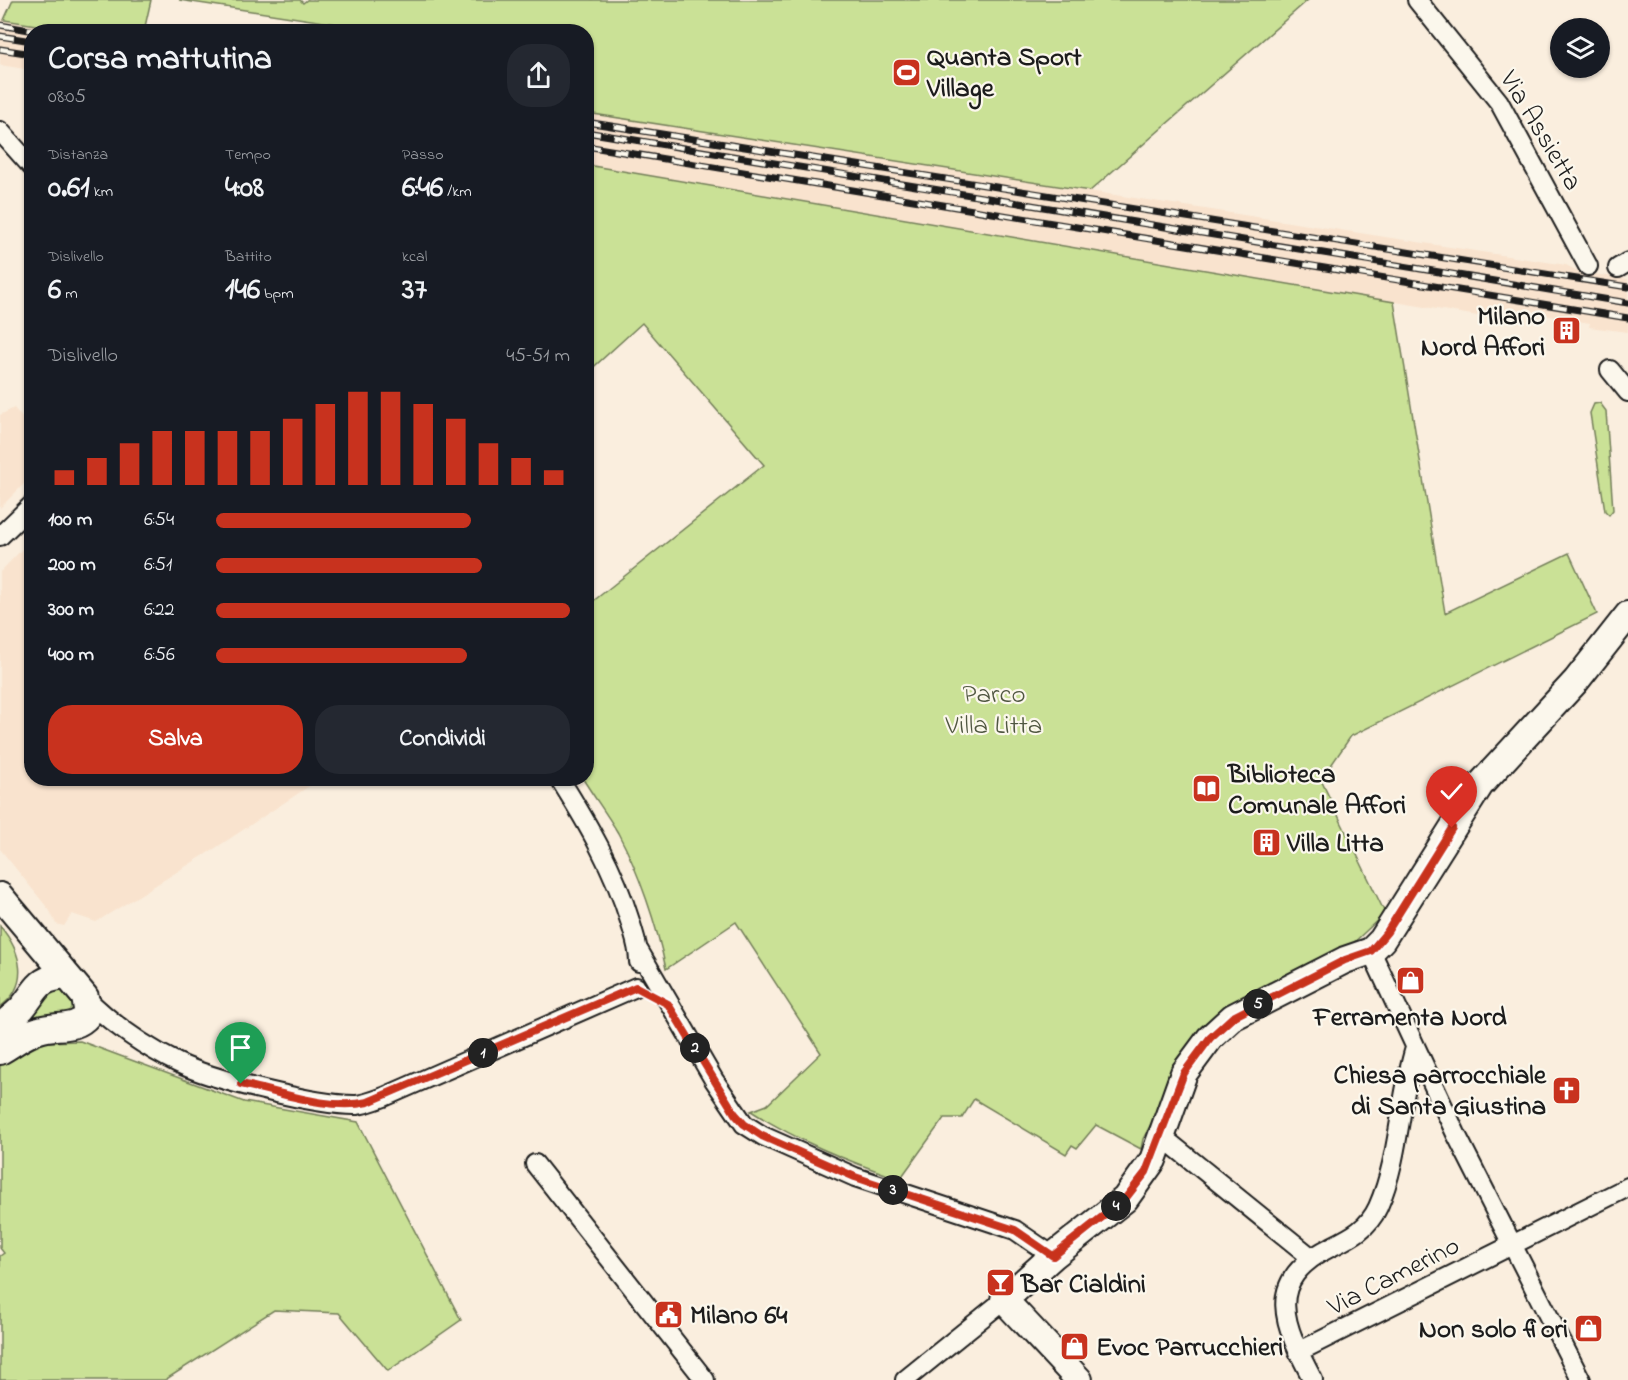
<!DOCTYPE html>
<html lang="it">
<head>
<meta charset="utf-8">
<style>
	body { margin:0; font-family:"Indie Flower",sans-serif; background:#242831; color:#f1f3f6; height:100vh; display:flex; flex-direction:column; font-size:22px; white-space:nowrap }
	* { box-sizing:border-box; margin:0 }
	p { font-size:20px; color:#9ea1a6 }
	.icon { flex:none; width:33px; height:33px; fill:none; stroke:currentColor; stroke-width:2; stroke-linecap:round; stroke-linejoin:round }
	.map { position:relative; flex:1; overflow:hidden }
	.drawer { position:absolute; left:24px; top:24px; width:570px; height:762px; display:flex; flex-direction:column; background:#171b24; border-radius:24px; box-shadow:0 2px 4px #0004 }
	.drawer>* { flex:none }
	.controls { position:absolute; left:1550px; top:18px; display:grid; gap:12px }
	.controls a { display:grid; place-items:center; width:60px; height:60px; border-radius:50%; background:#171b24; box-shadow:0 2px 4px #0004; font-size:30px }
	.pin { position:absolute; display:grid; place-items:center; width:51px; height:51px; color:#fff; margin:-62px -26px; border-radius:50% 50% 50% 0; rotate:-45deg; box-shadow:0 0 6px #0007 }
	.pin .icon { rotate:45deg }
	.km { position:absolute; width:30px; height:30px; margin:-15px; border-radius:50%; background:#222; color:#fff; font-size:16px; line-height:30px; text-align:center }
	.round { display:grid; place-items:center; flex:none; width:63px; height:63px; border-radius:24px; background:#242831 }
	.headline { display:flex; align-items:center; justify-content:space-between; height:102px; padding:0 24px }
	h1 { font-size:33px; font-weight:700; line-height:45px }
	.metrics { display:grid; grid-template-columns:repeat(3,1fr); gap:9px; height:102px; padding:6px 24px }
	.metrics div { display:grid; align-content:center }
	.metrics b { font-size:30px; font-weight:700 }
	.metrics small { font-size:16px; font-weight:400 }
	.metrics p { font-size:16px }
	.chart { height:168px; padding:12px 24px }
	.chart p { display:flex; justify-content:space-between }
	.chart svg { width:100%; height:108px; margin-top:6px; stroke:#c8321e; stroke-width:6 }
	.button { display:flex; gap:12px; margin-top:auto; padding:12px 24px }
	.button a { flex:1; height:69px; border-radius:24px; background:#c8321e; color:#fff; font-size:24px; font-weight:700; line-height:69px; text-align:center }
	.button a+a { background:#242831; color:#f1f3f6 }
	ul { padding:0 24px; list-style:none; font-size:20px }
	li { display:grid; grid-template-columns:96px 72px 1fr; align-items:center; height:45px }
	li i { height:15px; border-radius:8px; background:#c8321e }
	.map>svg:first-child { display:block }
	.built { fill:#f9e3ce }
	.green { fill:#cae196; stroke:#737e59; stroke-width:1.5 }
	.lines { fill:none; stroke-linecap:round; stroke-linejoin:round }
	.street-casing { stroke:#1c1c1c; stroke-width:22 }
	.secondary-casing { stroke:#1c1c1c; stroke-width:30 }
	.street { stroke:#fbf7ec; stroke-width:18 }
	.secondary { stroke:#fbf7ec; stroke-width:26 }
	.rail-casing { stroke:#1c1c1c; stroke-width:7 }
	.rail { stroke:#fbf7ec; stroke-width:4.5; stroke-dasharray:14; stroke-linecap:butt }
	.route-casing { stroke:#fff; stroke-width:12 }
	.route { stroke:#c8321e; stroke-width:8 }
	.labels { text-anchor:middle; stroke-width:4.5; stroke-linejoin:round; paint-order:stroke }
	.poi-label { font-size:27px; font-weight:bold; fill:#1c1c1c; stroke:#fbf7ec; text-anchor:start }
	.street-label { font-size:27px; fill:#1c1c1c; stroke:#fbf7ec }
	.park-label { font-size:27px; fill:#505741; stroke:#fbf7ec }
</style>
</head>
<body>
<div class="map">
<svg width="1628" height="1380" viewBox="0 0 1628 1380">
	<rect width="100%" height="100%" fill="#faeede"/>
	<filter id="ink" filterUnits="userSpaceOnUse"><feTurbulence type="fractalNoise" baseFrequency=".0167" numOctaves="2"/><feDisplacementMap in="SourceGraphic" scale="12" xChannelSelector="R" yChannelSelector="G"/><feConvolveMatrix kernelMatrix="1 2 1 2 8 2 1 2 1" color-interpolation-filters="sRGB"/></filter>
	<g filter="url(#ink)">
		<!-- built -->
		<path class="built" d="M0,19L74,31L32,32L31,70L0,65Z
			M586,113L1566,265L1580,272L1628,279V332L1589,327L1590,323L1521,311L1519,323L587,165Z
			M14,408L31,428V477L0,508V415Z
			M31,540L32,778L320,779L214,849L96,922L72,914L64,926L56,924L50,911L0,849V572Z"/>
		<!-- green -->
		<path class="green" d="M13,0H151L144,31H74L4,20Z
			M179,0H300L303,3L307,0H1308L1090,191L587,113L586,32L383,31Z
			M587,165L1394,302L1445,613L1569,553L1597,614L1351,736L1321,780L1385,913L1347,949L1197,1037L1143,1139L1141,1149L1096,1125L1077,1148L1072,1145L1066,1154L974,1099L962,1118H944L900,1179C847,1161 798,1141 751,1111L767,1105L821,1053L736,922L666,969C657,926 639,872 618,833C607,814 594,797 583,779L586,778L587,606L764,465L642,323L587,373Z
			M1600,403L1606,411L1613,510L1609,515L1605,511L1590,413L1594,404Z
			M0,926C21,951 31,985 0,1007Z
			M61,984L77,997L74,1014L22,1022L41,997Z
			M80,1041L244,1102L358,1122L461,1320L388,1371L339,1313L274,1310L165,1380H0V1256L4,1253L0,1248V1065L45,1042Z"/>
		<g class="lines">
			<defs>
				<path id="street" d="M1417,0L1499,102L1588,266
					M0,131L32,167
					M1618,268L1628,262
					M1610,370L1628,392
					M0,536L32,505
					M559,778C588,824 614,869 630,921C634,935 639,947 639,962
					M639,951L714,1080L744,1124L763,1136L855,1177L1015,1230L1053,1256
					M1371,951L1456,1134L1581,1380
					M85,997C113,1025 143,1046 178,1063C213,1080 320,1106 357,1105C366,1104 376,1100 384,1097L636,987
					M1160,1135L1312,1258
					M535,1164L705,1380
					M1298,1352L1628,1187
					M905,1380L1004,1300
					M1313,1380C1284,1325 1262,1281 1331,1247C1351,1237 1368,1229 1378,1207C1400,1157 1399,1100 1415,1048"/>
				<path id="secondary" d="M0,896L85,997L88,1015C75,1031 57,1024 39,1030C24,1034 13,1044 0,1051
					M0,1027C7,1021 15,1015 22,1008C39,988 36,979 66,976
					M1079,1380L1004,1300L1053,1256L1125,1199L1153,1160L1184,1073L1210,1038L1233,1017L1345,960L1371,951L1382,940L1480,785L1576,681L1628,615"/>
			</defs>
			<!-- street casing -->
			<use href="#street" class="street-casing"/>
			<!-- secondary casing -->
			<use href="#secondary" class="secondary-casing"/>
			<!-- street -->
			<use href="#street" class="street"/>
			<!-- secondary -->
			<use href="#secondary" class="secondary"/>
			<defs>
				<path id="rail" d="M0,25L41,32
					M0,36L32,41
					M0,49L32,54
					M586,122L1628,287
					M586,132L1628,303
					M586,146L1628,318"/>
			</defs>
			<!-- rail casing -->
			<use href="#rail" class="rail-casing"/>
			<!-- rail -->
			<use href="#rail" class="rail"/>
		</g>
	</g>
	<g class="lines" filter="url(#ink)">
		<defs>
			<path id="route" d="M241,1084C280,1092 329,1111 368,1102L636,987L668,1004L735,1114L744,1124L762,1136L855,1177L1015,1230L1053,1256L1125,1199L1146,1172L1184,1073L1210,1038L1233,1017L1345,960L1371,951L1387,932L1452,828"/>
		</defs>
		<!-- route casing -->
		<use href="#route" class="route-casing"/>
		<!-- route -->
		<use href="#route" class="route"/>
	</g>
	<!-- icons -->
	<defs>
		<symbol id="stadium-square" viewBox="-11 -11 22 22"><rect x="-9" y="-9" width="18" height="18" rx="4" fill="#c8321e" stroke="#fbf7ec"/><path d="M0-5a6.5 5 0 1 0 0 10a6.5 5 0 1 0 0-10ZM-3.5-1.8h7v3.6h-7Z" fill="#fff"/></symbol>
		<symbol id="building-square" viewBox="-11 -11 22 22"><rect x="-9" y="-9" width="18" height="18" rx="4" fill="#c8321e" stroke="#fbf7ec"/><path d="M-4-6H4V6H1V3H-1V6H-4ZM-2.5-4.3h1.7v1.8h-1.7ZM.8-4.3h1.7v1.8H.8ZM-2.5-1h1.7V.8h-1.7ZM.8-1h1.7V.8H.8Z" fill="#fff"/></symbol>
		<symbol id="library-square" viewBox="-11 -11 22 22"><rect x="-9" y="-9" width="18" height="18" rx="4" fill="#c8321e" stroke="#fbf7ec"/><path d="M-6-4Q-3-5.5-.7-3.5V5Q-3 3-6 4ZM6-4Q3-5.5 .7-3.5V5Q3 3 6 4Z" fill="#fff"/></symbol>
		<symbol id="shop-square" viewBox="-11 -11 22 22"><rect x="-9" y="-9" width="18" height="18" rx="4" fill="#c8321e" stroke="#fbf7ec"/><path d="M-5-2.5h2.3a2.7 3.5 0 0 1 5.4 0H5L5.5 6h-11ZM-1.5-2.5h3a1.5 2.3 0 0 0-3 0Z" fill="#fff"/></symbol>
		<symbol id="church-square" viewBox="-11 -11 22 22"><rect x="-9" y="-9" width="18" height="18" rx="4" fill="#c8321e" stroke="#fbf7ec"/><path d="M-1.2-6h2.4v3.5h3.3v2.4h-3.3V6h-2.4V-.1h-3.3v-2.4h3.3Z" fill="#fff"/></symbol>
		<symbol id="bar-square" viewBox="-11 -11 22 22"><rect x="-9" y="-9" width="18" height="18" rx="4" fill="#c8321e" stroke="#fbf7ec"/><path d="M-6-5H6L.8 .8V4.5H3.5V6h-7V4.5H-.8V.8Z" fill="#fff"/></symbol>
		<symbol id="civic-square" viewBox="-11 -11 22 22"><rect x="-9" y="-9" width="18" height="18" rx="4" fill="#c8321e" stroke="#fbf7ec"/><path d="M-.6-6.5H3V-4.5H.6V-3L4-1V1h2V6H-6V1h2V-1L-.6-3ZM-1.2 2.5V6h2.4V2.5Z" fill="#fff"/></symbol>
	</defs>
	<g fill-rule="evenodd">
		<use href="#stadium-square" x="890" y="56" width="33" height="33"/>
		<use href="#building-square" x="1550" y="314" width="33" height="33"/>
		<use href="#library-square" x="1190" y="772" width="33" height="33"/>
		<use href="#building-square" x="1250" y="826" width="33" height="33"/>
		<use href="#shop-square" x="1394" y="964" width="33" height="33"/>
		<use href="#church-square" x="1550" y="1074" width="33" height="33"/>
		<use href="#bar-square" x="984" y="1266" width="33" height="33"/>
		<use href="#civic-square" x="652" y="1298" width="33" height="33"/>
		<use href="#shop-square" x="1572" y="1312" width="33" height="33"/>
		<use href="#shop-square" x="1058" y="1330" width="33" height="33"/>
	</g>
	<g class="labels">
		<!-- poi labels -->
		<g class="poi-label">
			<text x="927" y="65">Quanta Sport<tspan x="927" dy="31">Village</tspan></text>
			<text x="1545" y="324" text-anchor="end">Milano<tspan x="1545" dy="31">Nord Affori</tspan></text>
			<text x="1228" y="782">Biblioteca<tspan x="1228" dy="31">Comunale Affori</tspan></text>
			<text x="1287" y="851">Villa Litta</text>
			<text x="1410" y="1025" text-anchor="middle">Ferramenta Nord</text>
			<text x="1546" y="1083" text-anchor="end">Chiesa parrocchiale<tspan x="1546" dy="31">di Santa Giustina</tspan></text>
			<text x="1021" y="1292">Bar Cialdini</text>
			<text x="690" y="1323">Milano 64</text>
			<text x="1568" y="1337" text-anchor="end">Non solo fiori</text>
			<text x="1096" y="1355">Evoc Parrucchieri</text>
		</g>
		<!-- street labels -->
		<g class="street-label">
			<text transform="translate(1542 130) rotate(59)" y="9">Via Assietta</text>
			<text transform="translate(1393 1275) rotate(-27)" y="9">Via Camerino</text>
		</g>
		<!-- park labels -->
		<g class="park-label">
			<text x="994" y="702">Parco<tspan x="994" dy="31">Villa Litta</tspan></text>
		</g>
	</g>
</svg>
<div class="controls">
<a><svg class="icon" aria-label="layers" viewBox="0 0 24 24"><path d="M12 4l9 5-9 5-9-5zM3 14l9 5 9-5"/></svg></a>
</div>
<div class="pin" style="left:241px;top:1084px;background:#1e9e55"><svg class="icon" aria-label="arrive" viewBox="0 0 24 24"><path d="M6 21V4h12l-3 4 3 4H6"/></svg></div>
<div class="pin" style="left:1452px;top:828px;background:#d93025"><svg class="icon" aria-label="check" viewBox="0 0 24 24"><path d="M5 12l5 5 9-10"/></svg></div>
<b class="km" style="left:483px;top:1053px">1</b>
<b class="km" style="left:695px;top:1048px">2</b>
<b class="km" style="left:893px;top:1190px">3</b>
<b class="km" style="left:1116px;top:1206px">4</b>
<b class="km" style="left:1258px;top:1004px">5</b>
<section class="drawer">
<div class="headline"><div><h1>Corsa mattutina</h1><p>08:05</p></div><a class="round"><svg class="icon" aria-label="share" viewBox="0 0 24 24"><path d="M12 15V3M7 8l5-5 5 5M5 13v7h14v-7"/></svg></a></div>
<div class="metrics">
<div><p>Distanza</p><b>0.61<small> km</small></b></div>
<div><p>Tempo</p><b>4:08</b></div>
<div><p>Passo</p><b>6:46<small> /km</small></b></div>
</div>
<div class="metrics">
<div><p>Dislivello</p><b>6<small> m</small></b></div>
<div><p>Battito</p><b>146<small> bpm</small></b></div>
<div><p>kcal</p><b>37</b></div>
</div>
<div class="chart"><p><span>Dislivello</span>45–51 m</p>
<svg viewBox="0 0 160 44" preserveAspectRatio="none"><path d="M5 44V38M15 44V33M25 44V27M35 44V22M45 44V22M55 44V22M65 44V22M75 44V17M85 44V11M95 44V6M105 44V6M115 44V11M125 44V17M135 44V27M145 44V33M155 44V38"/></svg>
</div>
<ul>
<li><b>100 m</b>6:54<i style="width:72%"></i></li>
<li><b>200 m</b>6:51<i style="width:75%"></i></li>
<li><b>300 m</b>6:22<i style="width:100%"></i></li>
<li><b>400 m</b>6:56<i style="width:71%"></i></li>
</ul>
<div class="button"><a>Salva</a><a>Condividi</a></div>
</section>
</div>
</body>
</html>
